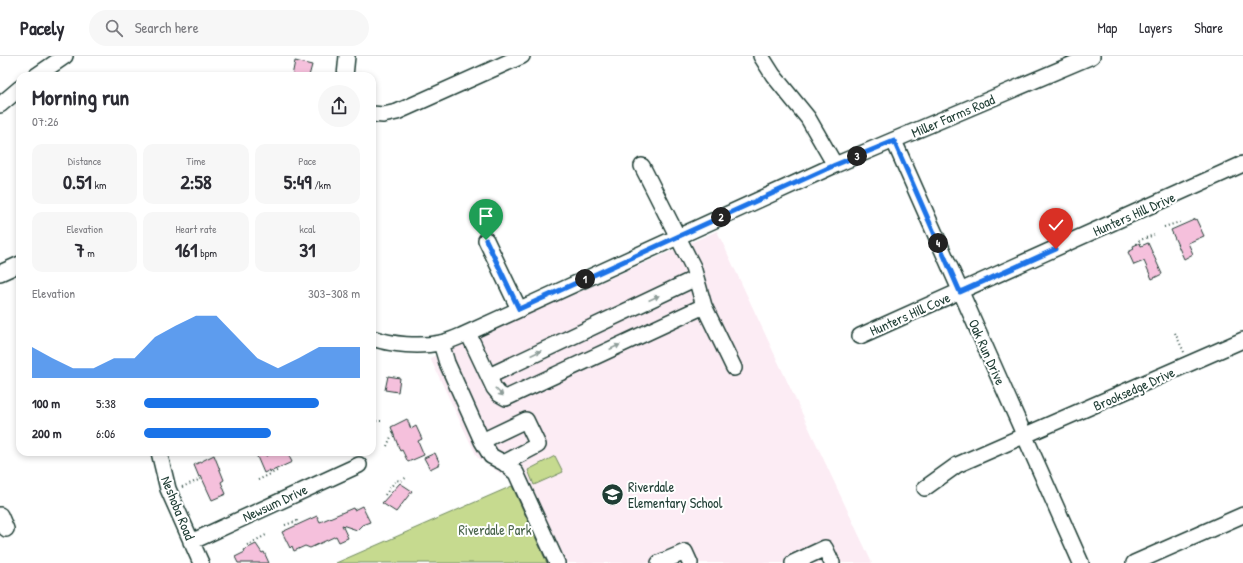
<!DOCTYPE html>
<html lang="en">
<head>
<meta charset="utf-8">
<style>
	body { margin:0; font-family:"Patrick Hand",sans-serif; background:#f7f7f7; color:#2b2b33; height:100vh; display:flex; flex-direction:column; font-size:15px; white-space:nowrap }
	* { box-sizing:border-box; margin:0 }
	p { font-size:13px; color:#7c7c81 }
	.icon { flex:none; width:22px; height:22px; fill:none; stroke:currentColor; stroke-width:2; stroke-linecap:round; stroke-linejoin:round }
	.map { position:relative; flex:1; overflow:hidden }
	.details { position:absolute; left:16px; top:16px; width:360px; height:384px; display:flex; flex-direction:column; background:#fff; border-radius:12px; box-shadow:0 2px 6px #0003 }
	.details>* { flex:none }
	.pin { position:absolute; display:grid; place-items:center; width:34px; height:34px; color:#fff; margin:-41px -17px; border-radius:50% 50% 50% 0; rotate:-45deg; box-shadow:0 0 4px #0007 }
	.pin .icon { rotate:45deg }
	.km { position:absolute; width:20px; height:20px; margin:-10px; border-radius:50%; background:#222; color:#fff; font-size:11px; line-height:20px; text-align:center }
	.round { display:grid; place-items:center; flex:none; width:42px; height:42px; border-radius:21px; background:#f7f7f7 }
	.summary { display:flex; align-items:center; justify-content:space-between; height:68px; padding:0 16px }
	h1 { font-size:22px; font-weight:700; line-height:30px }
	.stats { display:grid; grid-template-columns:repeat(3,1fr); gap:6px; height:68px; padding:4px 16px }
	.stats div { display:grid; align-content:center; border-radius:10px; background:#f7f7f7; text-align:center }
	.stats b { font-size:20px; font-weight:700 }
	.stats small { font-size:11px; font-weight:400 }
	.stats p { font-size:11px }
	.chart { height:112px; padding:8px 16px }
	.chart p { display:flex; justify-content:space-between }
	.chart svg { width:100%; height:72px; margin-top:4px; fill:#1a73e8; opacity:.7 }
	ul { padding:0 16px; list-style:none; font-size:13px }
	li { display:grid; grid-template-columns:64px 48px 1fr; align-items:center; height:30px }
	li i { height:10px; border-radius:5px; background:#1a73e8 }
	header { display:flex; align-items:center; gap:24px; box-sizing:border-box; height:56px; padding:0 20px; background:#fff; border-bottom:1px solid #e1e1e2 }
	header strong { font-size:19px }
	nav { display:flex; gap:22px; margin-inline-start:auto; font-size:14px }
	.search { width:280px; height:36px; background:#f7f7f7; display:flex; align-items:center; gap:10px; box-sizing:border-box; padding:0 14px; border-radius:22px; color:#7c7c81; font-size:15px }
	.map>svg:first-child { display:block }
	.built { fill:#fcecf4 }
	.green { fill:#c6da8f; stroke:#728c62 }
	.building { fill:#f5c0dc; stroke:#1f3d34 }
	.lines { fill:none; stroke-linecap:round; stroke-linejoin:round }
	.minor-casing { stroke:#1f3d34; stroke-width:18 }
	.path { stroke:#1f3d34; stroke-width:2; stroke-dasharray:1 3; stroke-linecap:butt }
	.minor { stroke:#fff; stroke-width:15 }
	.oneway { fill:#8f9e9a }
	.route-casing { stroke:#fff; stroke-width:8 }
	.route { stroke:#1a73e8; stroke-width:5 }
	.labels { text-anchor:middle; stroke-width:4; stroke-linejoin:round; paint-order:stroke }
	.street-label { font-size:14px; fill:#1f3d34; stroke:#fff }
	.poi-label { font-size:14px; fill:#1f3d34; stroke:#fff; text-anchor:start }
	.park-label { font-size:14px; fill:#49644b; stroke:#fff }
</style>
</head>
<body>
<header>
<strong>Pacely</strong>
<div class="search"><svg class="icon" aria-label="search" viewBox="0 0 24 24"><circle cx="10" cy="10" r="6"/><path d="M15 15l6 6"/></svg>Search here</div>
<nav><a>Map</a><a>Layers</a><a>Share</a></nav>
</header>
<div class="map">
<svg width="1243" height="507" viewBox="0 0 1243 507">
	<rect width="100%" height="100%" fill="#fff"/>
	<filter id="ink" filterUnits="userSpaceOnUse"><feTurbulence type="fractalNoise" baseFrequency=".025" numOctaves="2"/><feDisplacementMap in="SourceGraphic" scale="8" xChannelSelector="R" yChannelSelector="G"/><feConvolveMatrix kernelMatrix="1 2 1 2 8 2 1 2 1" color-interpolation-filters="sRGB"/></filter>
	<g filter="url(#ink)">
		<!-- built -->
		<path class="built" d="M717,175L872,507H548L510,424L477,401L430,302Z"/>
		<!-- green -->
		<path class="green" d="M555,400L563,416L534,429L528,414Z
			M512,430L547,507H336Z"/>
		<!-- building -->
		<path class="building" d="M295,5L312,9L309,20H292Z
			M1196,163L1204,180L1188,187L1193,198L1184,203L1171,174Z
			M1140,187L1141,190L1148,187L1162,218L1152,223L1144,205L1134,209L1128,196L1134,193L1133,190Z
			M388,320L400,322L398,336L385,334Z
			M407,363L411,373L416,370L422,383L418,385L424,399L408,406L402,394L400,395L391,371Z
			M255,396H264L266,400L275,396H287L292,406L270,416V414L264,417Z
			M435,397L440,408L430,413L424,402Z
			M214,399L224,424L221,426L226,438L212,444L201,420L199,421L194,409Z
			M400,427L412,435L396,456L382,447Z
			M362,450L370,466L362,469L357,474L342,469L348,482L339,486L336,480L310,492L305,490L294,495L292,490L290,492L282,476L317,460L320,466L353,452L354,454Z
			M256,488L262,497L264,496L269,507H238L235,501L245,496L244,494Z"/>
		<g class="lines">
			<defs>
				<path id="minor" d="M761,0L773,19L808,62L835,109
					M36,20L65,0
					M345,20L347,0
					M0,49L20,32
					M372,58L383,59L397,56L522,0
					M894,85L1081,507
					M486,184L519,253
					M0,217L20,208
					M704,250L734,312
					M468,277L494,332L499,338L506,342L704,250L693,211L642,110
					M860,280L1243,108
					M372,282C393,289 419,291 440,287C447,286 454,283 461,280L835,109L1092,0
					M441,287L447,307L482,385L491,400L504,407L516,417L557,507
					M489,320L696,222
					M482,385L526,364L538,389L504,407
					M159,396L168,433L201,507
					M925,432L957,409L1243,284
					M0,459L6,473
					M191,486L359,409
					M659,507L685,496L690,507
					M793,507L825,492L832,507
					M1134,507L1243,459"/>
			</defs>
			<!-- minor casing -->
			<use href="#minor" class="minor-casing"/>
			<!-- path -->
			<path class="path" d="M1164,171L1183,165
				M1136,188L1140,184L1154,179
				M1175,277L1185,298
				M372,365H383
				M387,390L391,381
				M258,424L279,414
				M182,431L201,423
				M385,439L396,424L401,425L407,421
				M285,469L297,465L299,467
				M247,489L268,478"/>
			<!-- minor -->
			<use href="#minor" class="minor"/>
		</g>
		<!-- one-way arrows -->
		<defs><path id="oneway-solid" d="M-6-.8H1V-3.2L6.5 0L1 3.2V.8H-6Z"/></defs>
		<g class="oneway">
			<use href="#oneway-solid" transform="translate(654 242) rotate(-25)"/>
			<use href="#oneway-solid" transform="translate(615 291) rotate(-25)"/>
			<use href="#oneway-solid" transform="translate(536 297) rotate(-25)"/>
			<use href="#oneway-solid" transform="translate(499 336) rotate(45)"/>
		</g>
	</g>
	<g class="lines" filter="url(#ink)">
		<defs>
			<path id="route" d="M486,184L519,253L835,109L894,85L960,236L1056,193"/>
		</defs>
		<!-- route casing -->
		<use href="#route" class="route-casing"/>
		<!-- route -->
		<use href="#route" class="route"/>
	</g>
	<!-- icons -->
	<defs>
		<symbol id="school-disc" viewBox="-11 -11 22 22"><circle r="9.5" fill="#1f3d34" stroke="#fff"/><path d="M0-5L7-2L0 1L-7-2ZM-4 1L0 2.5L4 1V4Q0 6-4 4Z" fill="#fff"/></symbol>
	</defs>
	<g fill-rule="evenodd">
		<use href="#school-disc" x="600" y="426" width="25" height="25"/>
	</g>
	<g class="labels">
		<!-- street labels -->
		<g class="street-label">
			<text transform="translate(953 60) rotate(-23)" y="5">Miller Farms Road</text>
			<text transform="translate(1134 158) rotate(-24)" y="5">Hunters Hill Drive</text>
			<text transform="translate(910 258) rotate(-24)" y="5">Hunters Hill Cove</text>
			<text transform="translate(987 296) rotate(66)" y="5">Oak Run Drive</text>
			<text transform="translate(1134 333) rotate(-24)" y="5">Brooksedge Drive</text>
			<text transform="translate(275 447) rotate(-25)" y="5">Newsum Drive</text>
			<text transform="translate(178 452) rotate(68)" y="5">Neshoba Road</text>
		</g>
		<!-- poi labels -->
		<g class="poi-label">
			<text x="628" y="436">Riverdale<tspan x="628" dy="16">Elementary School</tspan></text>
		</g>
		<!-- park labels -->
		<g class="park-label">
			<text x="495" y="479">Riverdale Park</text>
		</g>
	</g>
</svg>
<div class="pin" style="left:486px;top:184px;background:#1e9e55"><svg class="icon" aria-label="arrive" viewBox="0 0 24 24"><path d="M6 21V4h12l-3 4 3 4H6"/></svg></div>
<div class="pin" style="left:1056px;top:193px;background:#d93025"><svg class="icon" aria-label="check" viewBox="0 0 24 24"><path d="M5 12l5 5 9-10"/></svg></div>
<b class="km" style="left:585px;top:223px">1</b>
<b class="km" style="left:721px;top:161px">2</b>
<b class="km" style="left:857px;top:100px">3</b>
<b class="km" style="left:938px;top:187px">4</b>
<section class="details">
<div class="summary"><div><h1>Morning run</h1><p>07:26</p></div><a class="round"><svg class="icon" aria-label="share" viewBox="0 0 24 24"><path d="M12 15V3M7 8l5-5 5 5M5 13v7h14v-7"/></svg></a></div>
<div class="stats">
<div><p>Distance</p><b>0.51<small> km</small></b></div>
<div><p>Time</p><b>2:58</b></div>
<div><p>Pace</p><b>5:49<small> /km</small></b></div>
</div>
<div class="stats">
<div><p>Elevation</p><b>7<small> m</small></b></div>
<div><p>Heart rate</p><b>161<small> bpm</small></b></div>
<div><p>kcal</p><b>31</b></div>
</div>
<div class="chart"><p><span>Elevation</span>303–308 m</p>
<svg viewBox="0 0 160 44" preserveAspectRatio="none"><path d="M0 44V25L10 32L20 38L30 38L40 32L50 32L60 19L70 12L80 6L90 6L100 19L110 32L120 38L130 32L140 25L150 25L160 25V44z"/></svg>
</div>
<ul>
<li><b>100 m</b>5:38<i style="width:81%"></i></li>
<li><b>200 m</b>6:06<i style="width:59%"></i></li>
</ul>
</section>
</div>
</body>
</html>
